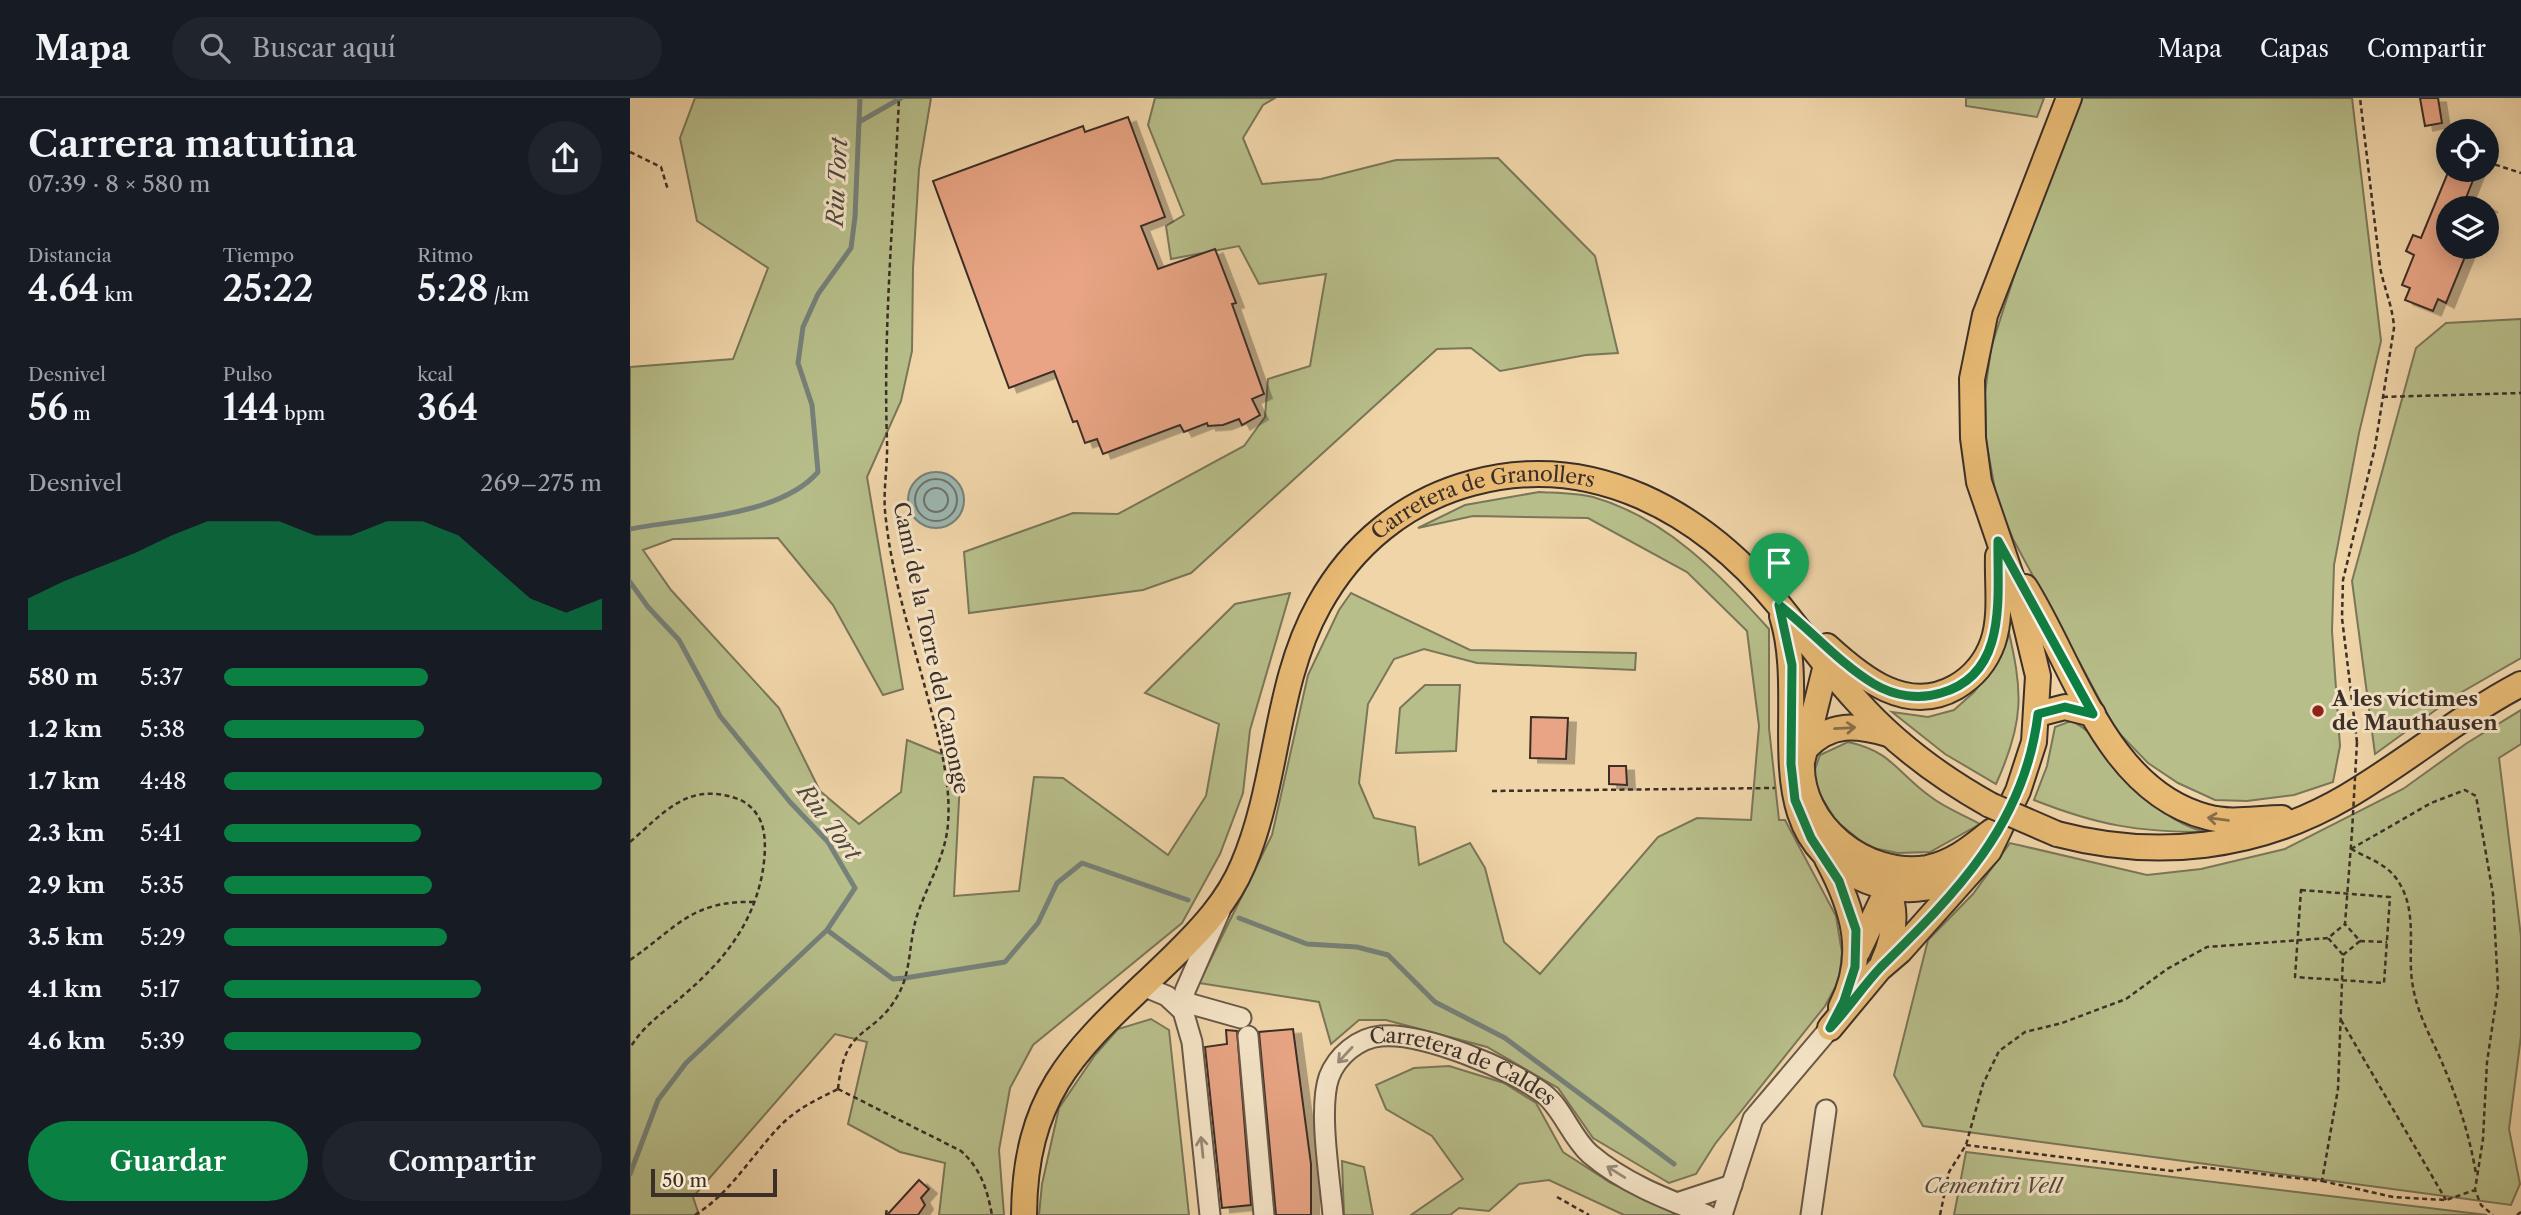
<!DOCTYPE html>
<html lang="es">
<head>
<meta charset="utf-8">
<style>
	body { margin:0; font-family:"Libre Caslon Text",serif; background:#20242c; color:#f1f3f6; height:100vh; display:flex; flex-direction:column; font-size:26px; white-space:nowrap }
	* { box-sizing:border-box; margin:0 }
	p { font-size:23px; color:#9ea1a6 }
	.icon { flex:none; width:38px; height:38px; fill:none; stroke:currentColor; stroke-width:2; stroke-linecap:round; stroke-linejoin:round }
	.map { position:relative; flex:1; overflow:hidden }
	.side { display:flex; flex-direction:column; background:#171b24; width:630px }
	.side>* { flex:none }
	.tools { position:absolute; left:1806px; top:21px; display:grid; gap:14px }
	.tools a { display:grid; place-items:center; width:63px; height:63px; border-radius:50%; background:#171b24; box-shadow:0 4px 18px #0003; font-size:35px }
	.scale { position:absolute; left:21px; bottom:18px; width:126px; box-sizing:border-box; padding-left:7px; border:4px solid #3c2f28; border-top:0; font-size:19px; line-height:24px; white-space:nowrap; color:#3c2f28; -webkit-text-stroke:5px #f5e4c7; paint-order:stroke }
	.pin { position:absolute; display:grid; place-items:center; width:60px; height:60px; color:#fff; margin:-72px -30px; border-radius:50% 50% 50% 0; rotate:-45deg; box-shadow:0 0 7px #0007 }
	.pin .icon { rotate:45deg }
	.round { display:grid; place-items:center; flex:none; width:74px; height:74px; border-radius:37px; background:#20242c }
	.summary { display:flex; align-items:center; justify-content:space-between; height:119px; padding:0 28px }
	h1 { font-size:38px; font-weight:600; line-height:52px }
	.metrics { display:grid; grid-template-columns:repeat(3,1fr); gap:10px; height:119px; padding:7px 28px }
	.metrics div { display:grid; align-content:center }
	.metrics b { font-size:35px; font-weight:600 }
	.metrics small { font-size:19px; font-weight:400 }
	.metrics p { font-size:19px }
	.chart { height:196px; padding:14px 28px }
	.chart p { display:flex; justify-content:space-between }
	.chart svg { width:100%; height:126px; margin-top:7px; fill:#0b8043; opacity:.7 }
	.action { display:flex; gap:14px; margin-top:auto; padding:14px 28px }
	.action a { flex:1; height:80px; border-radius:42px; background:#0b8043; color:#fff; font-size:28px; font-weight:600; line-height:80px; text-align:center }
	.action a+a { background:#20242c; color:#f1f3f6 }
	ul { padding:0 28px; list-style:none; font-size:23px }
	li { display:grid; grid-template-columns:112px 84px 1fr; align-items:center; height:52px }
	li i { height:18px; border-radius:9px; background:#0b8043 }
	header { display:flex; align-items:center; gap:42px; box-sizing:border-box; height:98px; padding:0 35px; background:#171b24; border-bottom:2px solid #363941 }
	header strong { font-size:33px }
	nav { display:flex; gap:38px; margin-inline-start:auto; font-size:24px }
	.search { width:490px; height:63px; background:#20242c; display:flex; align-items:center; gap:18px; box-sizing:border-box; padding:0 24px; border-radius:38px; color:#9ea1a6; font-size:26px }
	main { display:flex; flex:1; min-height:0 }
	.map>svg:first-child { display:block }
	.green { fill:#b7be8a; stroke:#7a7659; stroke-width:2 }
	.water { fill:#9db7b1; stroke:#76817a; stroke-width:2 }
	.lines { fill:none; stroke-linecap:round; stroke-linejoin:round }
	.shore { stroke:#6c736c; stroke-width:2 }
	.stream { stroke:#76817a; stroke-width:5 }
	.building { fill:#e8a484; stroke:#3c2f28; stroke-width:2; filter:url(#shadow) }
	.minor-casing { stroke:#695848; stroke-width:23 }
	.major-casing { stroke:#3c2f28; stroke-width:28 }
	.path { stroke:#3c2f28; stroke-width:2.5; stroke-dasharray:5 3.5; stroke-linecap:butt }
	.minor { stroke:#f5e4c7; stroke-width:19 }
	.major { stroke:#e8ba74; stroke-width:24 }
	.major-bridge-casing { stroke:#3c2f28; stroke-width:28; stroke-linecap:butt }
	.path-bridge { stroke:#3c2f28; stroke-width:2.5; stroke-dasharray:5 3.5; stroke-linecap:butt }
	.major-bridge { stroke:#e8ba74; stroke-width:24 }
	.oneway { stroke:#896e4a }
	.oneway2 { stroke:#988a78 }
	.route-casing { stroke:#fff; stroke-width:14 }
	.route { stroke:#0b8043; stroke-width:9 }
	.poi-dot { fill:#8f2418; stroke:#f5e4c7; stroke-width:2.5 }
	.labels { text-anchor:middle; stroke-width:6; stroke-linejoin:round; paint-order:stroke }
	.street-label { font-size:21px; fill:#3c2f28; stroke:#f5e4c7 }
	.poi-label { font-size:21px; font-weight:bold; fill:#3c2f28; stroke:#f5e4c7; text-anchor:start }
	.park-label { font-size:21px; font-style:italic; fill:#554c3c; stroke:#f5e4c7 }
	.water-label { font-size:23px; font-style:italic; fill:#4f4a43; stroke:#f5e4c7 }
</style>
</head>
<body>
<header>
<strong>Mapa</strong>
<div class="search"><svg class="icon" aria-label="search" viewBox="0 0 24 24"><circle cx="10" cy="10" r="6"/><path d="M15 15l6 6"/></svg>Buscar aquí</div>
<nav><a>Mapa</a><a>Capas</a><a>Compartir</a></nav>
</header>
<main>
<section class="side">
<div class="summary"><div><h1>Carrera matutina</h1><p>07:39 · 8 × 580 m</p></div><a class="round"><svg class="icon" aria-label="share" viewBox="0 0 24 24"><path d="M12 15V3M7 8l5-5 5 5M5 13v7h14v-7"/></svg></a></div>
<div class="metrics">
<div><p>Distancia</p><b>4.64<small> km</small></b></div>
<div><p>Tiempo</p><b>25:22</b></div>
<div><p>Ritmo</p><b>5:28<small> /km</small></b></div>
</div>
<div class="metrics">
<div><p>Desnivel</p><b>56<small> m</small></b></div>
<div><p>Pulso</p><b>144<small> bpm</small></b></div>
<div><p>kcal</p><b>364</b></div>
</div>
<div class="chart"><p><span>Desnivel</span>269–275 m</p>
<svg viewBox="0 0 160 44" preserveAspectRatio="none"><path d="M0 44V33L10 27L20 22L30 17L40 11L50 6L60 6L70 6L80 11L90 11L100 6L110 6L120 11L130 22L140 33L150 38L160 33V44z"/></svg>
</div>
<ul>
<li><b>580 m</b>5:37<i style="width:54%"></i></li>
<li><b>1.2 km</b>5:38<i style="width:53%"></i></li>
<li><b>1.7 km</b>4:48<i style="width:100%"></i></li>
<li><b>2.3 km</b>5:41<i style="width:52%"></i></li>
<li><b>2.9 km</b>5:35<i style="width:55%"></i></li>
<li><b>3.5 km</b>5:29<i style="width:59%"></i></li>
<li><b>4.1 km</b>5:17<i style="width:68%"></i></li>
<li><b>4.6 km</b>5:39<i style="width:52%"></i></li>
</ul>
<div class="action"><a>Guardar</a><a>Compartir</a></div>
</section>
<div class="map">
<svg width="1891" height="1117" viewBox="0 0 1891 1117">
	<defs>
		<filter id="shadow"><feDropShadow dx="8" dy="4.5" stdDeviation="0" flood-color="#0004"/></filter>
	</defs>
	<rect width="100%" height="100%" fill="#f0d5a9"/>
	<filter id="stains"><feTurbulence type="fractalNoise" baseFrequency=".00286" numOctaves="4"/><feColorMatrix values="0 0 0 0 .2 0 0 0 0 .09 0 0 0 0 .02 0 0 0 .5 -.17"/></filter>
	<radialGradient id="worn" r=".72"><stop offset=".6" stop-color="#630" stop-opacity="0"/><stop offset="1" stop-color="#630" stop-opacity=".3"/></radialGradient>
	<!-- green -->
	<path class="green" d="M65,0H301L289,71L283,170L282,253L271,303L237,379L273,591L253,597L203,507L148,440L43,441L13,452L41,492L149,610L190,693L229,726L271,694L277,642L331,664L324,798L389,793L404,679L433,680L538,757L576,698L589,626L515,595L605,506L660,495L620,632L613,695L590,756L552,825L403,947L380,990L369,1052L374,1117H309L315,1065L270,1054L218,1026L237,944L205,936L63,1099L69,1117H0V269L103,261L138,170L67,123L50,40Z
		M525,0H645L633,7L613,40L632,86L691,81L766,62L868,60L965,158L988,255L956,257L870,273L841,250L807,251L561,475L513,492L339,515L334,454L443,415L488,416L614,348L635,319L638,281L680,268L696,176L629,186L609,148L541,161L536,128L554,117L518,27Z
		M1336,0H1414L1407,19L1336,8Z
		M1450,0H1722L1751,243L1729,335L1704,467L1702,533L1710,648L1703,684L1664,697L1617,703L1585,702L1548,685L1518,665L1486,632L1383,441L1367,403L1356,342L1355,295L1361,250L1397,138Z
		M1891,221V560L1825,598L1745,656L1722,483L1786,250L1816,225Z
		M909,394C926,395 946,395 963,399C1037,420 1089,476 1139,531V630L1149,722H1155L1206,818L1212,855L1209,882L1195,908L1085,1046L1066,1076L1039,1085L963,1040L928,990L857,949L756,922H729L701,946L689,904L569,885L642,737L678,577L709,512L721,495L840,552L1006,555L1005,572L847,565L794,551L764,561L738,606L729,685L744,720L785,729L789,767L840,745L855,770L874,844L910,876L1028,739L1067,720L1121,722L1129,628L1117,533L1057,474L958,420L843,418L788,430L835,407Z
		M1377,526C1393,594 1395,622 1366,686L1315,656L1262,614L1298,619L1324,612L1344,594L1367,563Z
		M795,587H830L826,653L766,655L770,610Z
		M1891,612V646L1869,660L1891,839V938L1879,1031L1890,1086L1881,1107L1293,1028L1264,977L1298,842L1343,796L1380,745L1517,777L1571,771L1655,751L1773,691L1837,645Z
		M1441,623C1463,632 1472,652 1487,669C1510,697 1540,725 1575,734C1507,734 1467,727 1404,702L1417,668L1425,629Z
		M1218,644C1262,653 1269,677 1301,699C1315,710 1334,717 1350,726L1300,754L1268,755L1238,749L1206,723L1186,690L1184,674L1190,657Z
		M521,921L539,932L559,1117H409L412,1086L429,1010L465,957L488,931Z
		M819,968L874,985L906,1005L933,1054L981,1085L1050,1117H994L919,1082L889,1086L859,1113L829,1110L820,1117H781L833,1081L802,1038L756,1011L746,987L784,970Z
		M1336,1054L1857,1117H1324Z
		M712,1063L734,1069L743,1117H714Z"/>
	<!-- water -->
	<path class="water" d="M278 402a28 28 0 1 1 56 0a28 28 0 1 1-56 0Z"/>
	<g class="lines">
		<!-- shore -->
		<path class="shore" d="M285 402a21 21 0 1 1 42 0a21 21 0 1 1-42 0Z
			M294 402a12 12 0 1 1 24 0a12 12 0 1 1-24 0Z"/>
		<!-- stream -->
		<path class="stream" d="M229,24L271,0
			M0,431C55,420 149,419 188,374L182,307L168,265L173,229L188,196L221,150L225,119L230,0
			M0,484L18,509L49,542L90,618L160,704L198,744L225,790L197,832L56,965L28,1002L0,1076
			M609,820L677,846L727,849L758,857L805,904L875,940L1044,1066
			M197,832L263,881L275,880L375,864L408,825L427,785L452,765L558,802"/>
	</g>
	<!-- building -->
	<path class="building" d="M1790,0H1808L1812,25L1795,28Z
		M498,19L535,119L511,128L528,171L585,151L606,205L602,206L634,296L622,301L630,317L612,327L609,321L593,327L578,328L577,325L554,334L550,327L473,356L467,341L455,345L447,323L443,324L424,273L379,290L303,83L453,28L455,34Z
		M1819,72H1847L1836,100L1860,110H1818V149H1839L1816,205L1808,201L1803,213L1775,202L1780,190L1772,187L1784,157L1776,153L1783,137L1791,140Z
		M901,619L938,620L936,661L900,660Z
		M979,668H996L997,687L979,686Z
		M663,931L681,1066V1117H646L629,934Z
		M596,932L607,933L621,1107L592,1110L575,949L597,946Z
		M289,1082L299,1091L291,1100L295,1107L288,1117H257Z"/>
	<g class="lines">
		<defs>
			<g id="minor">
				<path d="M513,888L537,898L553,913L562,944L580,1117"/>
				<path d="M554,904L611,920"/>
				<path d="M553,913L555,893L590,813"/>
				<path d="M618,938L634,1117"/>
				<path d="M1047,1105L1102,1087"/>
				<path id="s1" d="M703,1117C700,1081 688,1011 699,979C707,958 728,940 751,938C792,934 882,971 914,996C933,1011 941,1039 960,1056C994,1085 1036,1101 1077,1117"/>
				<path d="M1092,1117L1123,1021L1200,930"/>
				<path d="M1181,1117L1196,1012"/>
			</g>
			<g id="major">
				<path d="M1395,489C1444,567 1476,693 1577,719C1601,726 1627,720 1652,720"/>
				<path d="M1152,518C1181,610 1121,738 1237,783C1269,796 1305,793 1335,777"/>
				<path d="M1197,548C1232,580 1277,617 1326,589C1343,579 1356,564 1363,544C1372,517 1367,486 1368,458"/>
				<path d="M1196,567L1172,664C1169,727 1236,780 1297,770C1323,765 1342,749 1362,733"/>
				<path d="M1408,616L1435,609L1463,616"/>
				<path d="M1176,650C1201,624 1226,627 1258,636"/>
				<path d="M1427,736C1526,762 1627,751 1716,699C1776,664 1830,618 1891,586"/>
				<path d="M1197,761C1223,810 1238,856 1211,909"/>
				<path d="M1247,777C1270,801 1266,836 1253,864"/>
				<path d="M1228,853L1258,790L1262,787"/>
				<path d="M1200,930L1249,871L1270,853L1359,753L1388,693L1404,644L1408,578L1391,507L1349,384L1343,340L1342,281L1355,217L1439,0"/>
				<path id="s2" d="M394,1117C395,984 456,944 543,859C571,832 598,803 613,767C649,683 644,588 689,507C722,447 775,403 842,385C963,352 1072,414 1148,506C1174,538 1198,572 1226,602C1264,645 1310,679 1360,707"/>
			</g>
		</defs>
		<!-- minor casing -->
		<use href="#minor" class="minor-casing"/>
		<!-- major casing -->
		<use href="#major" class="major-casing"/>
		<!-- path -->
		<path class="path" d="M0,54L31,69L38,92
			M1857,64L1891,75
			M1753,299L1891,295
			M1727,644L1712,520L1713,482L1745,349L1764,230C1763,209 1754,190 1750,169L1730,0
			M862,693L1145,690
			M0,744C34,715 57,684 105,700C116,703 126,712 131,724C137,739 135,761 132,777C122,827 94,862 56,895C36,913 14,926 0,950
			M1721,751L1801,705L1835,692L1846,698L1863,796L1868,890L1857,964L1853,1041L1845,1092L1851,1107L1863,1117
			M1721,751C1736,759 1756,766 1766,780C1790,813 1776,853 1783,889C1788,919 1805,946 1816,974C1830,1008 1840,1040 1846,1076
			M1671,792L1760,799L1754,885L1665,879Z
			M1730,843L1757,844
			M1713,857L1730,843L1715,826
			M0,862C48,829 61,802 126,804
			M1711,922L1816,1102
			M208,991C215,924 243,942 268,897C281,875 279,845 286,821C296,788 315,761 318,726C321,687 311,649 301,612C285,549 263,486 256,422C252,395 258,370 257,343C253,228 264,114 269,0
			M208,991L331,1053C351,1071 357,1091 362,1117
			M1336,1047L1542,1073L1571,1069L1692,1083L1708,991L1713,857L1698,840
			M1692,1083L1763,1099L1816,1102L1845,1092
			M927,1099L959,1117
			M65,1117C101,1095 123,1055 152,1026C168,1010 188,1001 208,991
			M256,1117L257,1109
			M1310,1117L1319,1074L1336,1047L1353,986L1369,953L1395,934L1432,925L1496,901L1537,871L1577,849L1698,840L1715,826L1722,734
			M1887,1117L1891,1114"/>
		<!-- minor -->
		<use href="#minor" class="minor"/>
		<!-- major -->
		<use href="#major" class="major"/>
		<defs>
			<path id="major-bridge" d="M1360,707L1427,736"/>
		</defs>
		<!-- major-bridge casing -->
		<use href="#major-bridge" class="major-bridge-casing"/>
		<!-- path-bridge -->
		<path class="path-bridge" d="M1722,734L1727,644"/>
		<!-- major-bridge -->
		<use href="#major-bridge" class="major-bridge"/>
	</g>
	<!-- one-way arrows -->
	<defs><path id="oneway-shaft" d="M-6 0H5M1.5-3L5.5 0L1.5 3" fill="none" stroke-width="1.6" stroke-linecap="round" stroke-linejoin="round" transform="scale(1.75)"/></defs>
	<g class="oneway">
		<use href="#oneway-shaft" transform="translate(1215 630) rotate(-3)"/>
		<use href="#oneway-shaft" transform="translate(1588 721) rotate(-172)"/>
	</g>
	<g class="oneway2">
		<use href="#oneway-shaft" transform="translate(715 957) rotate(133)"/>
		<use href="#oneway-shaft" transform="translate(572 1049) rotate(-96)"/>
		<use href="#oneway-shaft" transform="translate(986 1074) rotate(-148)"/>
	</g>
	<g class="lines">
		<defs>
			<path id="route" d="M1368,443L1463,616L1435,609L1408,616C1395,726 1326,795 1251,869C1233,888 1218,911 1200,930L1214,903L1225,869L1226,832L1209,783L1181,740L1165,702L1161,666L1162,567L1149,507C1181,532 1209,565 1244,586C1264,598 1289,602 1311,595C1379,576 1367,498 1368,443Z"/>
		</defs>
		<!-- route casing -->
		<use href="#route" class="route-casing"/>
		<!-- route -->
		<use href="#route" class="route"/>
	</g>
	<!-- markers -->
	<circle class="poi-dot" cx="1688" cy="613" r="7"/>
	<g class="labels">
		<!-- street labels -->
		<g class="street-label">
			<text dy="7" stroke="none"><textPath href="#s2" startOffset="905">Carretera de Granollers</textPath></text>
			<text transform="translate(301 550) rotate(78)" y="7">Camí de la Torre del Canonge</text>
			<text dy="7" stroke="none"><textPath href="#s1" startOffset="296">Carretera de Caldes</textPath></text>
		</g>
		<!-- poi labels -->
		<g class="poi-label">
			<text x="1702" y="608">A les víctimes<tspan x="1702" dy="24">de Mauthausen</tspan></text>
		</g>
		<!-- park labels -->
		<g class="park-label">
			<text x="1363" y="1095">Cementiri Vell</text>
		</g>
		<!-- water labels -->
		<g class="water-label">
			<text transform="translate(207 84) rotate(-87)" y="8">Riu Tort</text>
			<text transform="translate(199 724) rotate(53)" y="8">Riu Tort</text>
		</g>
	</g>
	<rect width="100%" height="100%" filter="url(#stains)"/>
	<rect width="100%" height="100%" fill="url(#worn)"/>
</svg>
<div class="tools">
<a><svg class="icon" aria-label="locate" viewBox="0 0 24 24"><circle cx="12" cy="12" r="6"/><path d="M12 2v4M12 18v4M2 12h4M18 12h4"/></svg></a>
<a><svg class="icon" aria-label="layers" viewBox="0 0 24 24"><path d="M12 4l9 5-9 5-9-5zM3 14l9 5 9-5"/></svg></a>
</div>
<div class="scale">50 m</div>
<div class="pin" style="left:1149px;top:507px;background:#1e9e55"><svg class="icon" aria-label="arrive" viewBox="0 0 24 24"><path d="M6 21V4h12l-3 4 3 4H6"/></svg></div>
</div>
</main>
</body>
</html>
